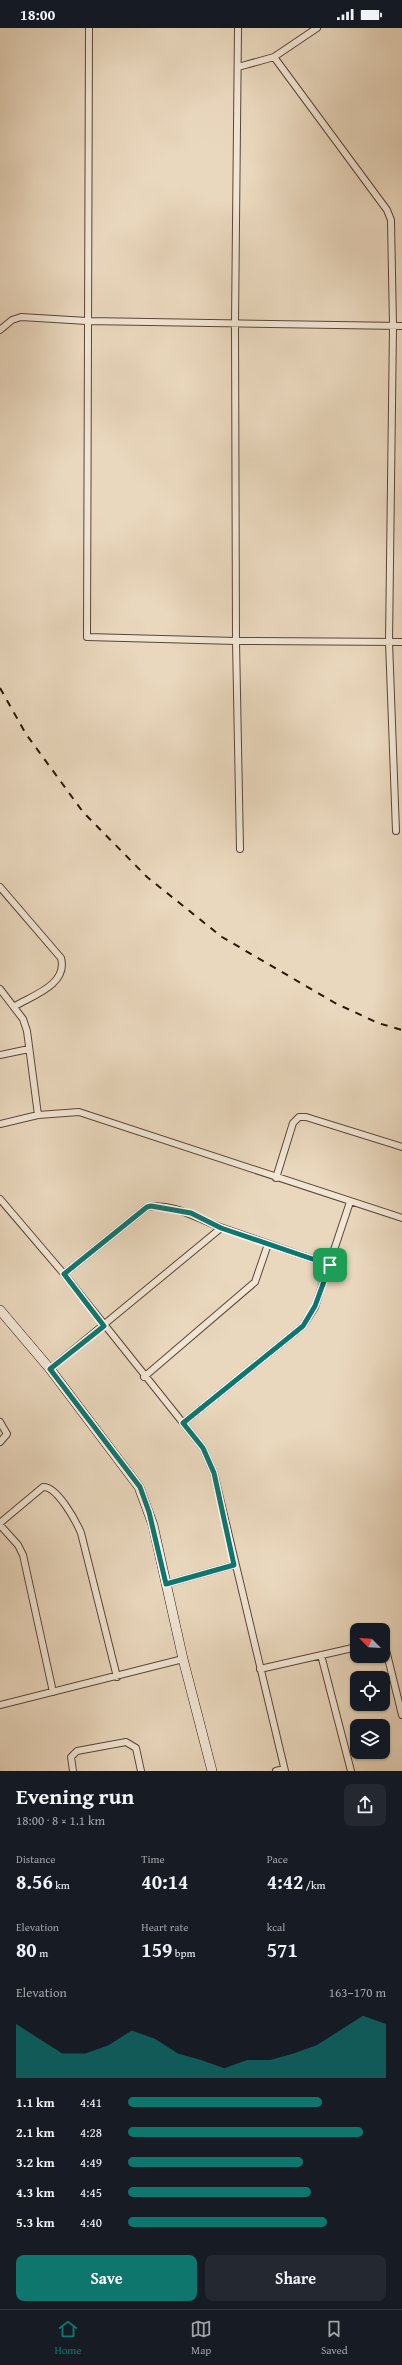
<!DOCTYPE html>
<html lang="en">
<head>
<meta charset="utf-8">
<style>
	body { margin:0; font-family:"Gentium Book Plus",serif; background:#242831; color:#f1f3f6; height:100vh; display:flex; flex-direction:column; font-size:15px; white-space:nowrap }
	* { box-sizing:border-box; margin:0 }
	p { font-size:13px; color:#9ea1a6 }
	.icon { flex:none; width:22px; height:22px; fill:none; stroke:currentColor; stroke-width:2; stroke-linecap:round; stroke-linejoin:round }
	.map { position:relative; height:1743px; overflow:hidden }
	.sheet { display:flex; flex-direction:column; background:#171b24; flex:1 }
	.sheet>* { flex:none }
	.needle { width:26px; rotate:294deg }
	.buttons { position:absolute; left:350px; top:1595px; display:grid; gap:8px }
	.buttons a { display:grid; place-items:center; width:40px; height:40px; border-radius:8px; background:#171b24; box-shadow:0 1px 3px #0004; font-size:20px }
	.pin { position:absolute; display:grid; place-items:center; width:34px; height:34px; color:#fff; margin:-17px; border-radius:8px; box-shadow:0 2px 6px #0006 }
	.round { display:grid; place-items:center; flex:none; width:42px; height:42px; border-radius:8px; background:#242831 }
	.headline { display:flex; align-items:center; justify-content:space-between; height:68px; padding:0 16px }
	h1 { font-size:22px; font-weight:800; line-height:30px }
	.stats { display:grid; grid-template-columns:repeat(3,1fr); gap:6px; height:68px; padding:4px 16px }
	.stats div { display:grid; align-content:center }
	.stats b { font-size:20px; font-weight:800 }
	.stats small { font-size:11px; font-weight:400 }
	.stats p { font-size:11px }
	.chart { height:112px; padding:8px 16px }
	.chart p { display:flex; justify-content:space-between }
	.chart svg { width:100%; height:72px; margin-top:4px; fill:#0f766e; opacity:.7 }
	.primary-button { display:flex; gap:8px; margin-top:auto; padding:8px 16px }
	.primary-button a { flex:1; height:46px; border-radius:8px; background:#0f766e; color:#fff; font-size:16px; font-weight:800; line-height:46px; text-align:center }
	.primary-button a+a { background:#242831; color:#f1f3f6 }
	ul { padding:0 16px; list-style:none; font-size:13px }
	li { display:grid; grid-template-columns:64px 48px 1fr; align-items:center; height:30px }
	li i { height:10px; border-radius:5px; background:#0f766e }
	.status { display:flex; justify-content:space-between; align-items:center; height:28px; padding:0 20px; background:#171b24; direction:ltr }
	.status svg { height:11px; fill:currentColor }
	.menu { display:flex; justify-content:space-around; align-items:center; height:56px; border-top:1px solid #363941; background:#171b24; font-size:11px; color:#9ea1a6 }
	.menu a { display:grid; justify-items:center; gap:2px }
	.menu .current { color:#0f766e }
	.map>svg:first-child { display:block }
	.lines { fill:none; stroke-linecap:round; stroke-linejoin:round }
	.street-casing { stroke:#5d4535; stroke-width:8 }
	.secondary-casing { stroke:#2e1407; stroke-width:10 }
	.street { stroke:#f1e6d5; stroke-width:6 }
	.secondary { stroke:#f1e6d5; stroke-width:9 }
	.rail { stroke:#2e1407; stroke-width:2; stroke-dasharray:7 7; stroke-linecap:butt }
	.route-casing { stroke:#fff; stroke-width:8 }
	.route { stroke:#0f766e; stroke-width:5 }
</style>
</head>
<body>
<div class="status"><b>18:00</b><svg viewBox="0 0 49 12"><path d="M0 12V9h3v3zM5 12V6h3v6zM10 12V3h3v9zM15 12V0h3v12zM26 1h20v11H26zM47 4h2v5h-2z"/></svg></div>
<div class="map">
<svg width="402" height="1743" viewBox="0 0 402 1743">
	<rect width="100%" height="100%" fill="#ead8be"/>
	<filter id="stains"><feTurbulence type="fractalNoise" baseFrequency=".005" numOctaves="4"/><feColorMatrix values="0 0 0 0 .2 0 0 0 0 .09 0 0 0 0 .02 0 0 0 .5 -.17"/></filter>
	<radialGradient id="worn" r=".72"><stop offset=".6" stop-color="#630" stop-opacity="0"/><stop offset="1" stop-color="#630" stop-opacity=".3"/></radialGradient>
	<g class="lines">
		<defs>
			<path id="street" d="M89,0L87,609L236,613L402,614
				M238,0L235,295L236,613L240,821
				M274,29L387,182L391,192L393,298L389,614L396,803
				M238,39L274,29L317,0
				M0,302L12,292L21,289L87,293L402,298
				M0,859L61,930C68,956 34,967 15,978
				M0,961L23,991L27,1003L38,1087
				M0,1027L29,1021
				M0,1096L38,1087L79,1084L402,1190
				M276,1150L293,1095L299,1089H306L402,1119
				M0,1171L64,1246L203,1420L214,1445L285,1743
				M64,1246L147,1179C175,1174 198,1192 223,1200C258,1212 294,1225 330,1237
				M50,1341L221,1200
				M144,1349L255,1254L268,1216
				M0,1394L7,1406L0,1414
				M183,1395L303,1298L315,1279L350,1174
				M0,1495L43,1459C57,1458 76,1493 81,1505L117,1649
				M0,1497L18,1517L23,1527L53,1664
				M166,1556L234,1537
				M383,1617L386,1622L402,1687
				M321,1627L351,1743
				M260,1641L357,1619
				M0,1677L183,1631
				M73,1743L71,1729L77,1723L126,1714L136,1720L141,1743
				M276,1743L284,1741"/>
			<path id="secondary" d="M0,1282L50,1341L139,1459L153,1497L183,1631L212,1743"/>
		</defs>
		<!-- street casing -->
		<use href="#street" class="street-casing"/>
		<!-- secondary casing -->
		<use href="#secondary" class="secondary-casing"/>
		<!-- street -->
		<use href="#street" class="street"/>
		<!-- secondary -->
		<use href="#secondary" class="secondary"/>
		<!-- rail -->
		<path class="rail" d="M0,660L26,706L83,784L147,849L222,909L335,975L378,995L402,1002"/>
	</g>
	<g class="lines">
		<defs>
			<path id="route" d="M151,1178L191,1185L221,1200L330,1237L315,1278L303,1298L183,1395L203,1420L214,1445L234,1537L166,1556L149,1484L140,1459L50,1341L104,1298L64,1246L147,1179Z"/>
		</defs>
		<!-- route casing -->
		<use href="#route" class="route-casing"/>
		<!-- route -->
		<use href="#route" class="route"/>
	</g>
	<rect width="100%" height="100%" filter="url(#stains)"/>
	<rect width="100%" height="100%" fill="url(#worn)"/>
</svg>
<div class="buttons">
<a><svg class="needle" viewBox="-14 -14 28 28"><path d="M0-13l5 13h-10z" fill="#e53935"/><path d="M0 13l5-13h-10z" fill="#9ea1a6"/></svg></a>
<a><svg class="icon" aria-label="locate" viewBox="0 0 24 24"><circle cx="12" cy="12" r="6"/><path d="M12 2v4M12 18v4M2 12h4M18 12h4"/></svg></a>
<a><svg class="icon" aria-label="layers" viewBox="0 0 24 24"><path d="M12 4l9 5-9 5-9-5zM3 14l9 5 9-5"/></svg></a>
</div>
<div class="pin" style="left:330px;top:1237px;background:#1e9e55"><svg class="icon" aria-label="arrive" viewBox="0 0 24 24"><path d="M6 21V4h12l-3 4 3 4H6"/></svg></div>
</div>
<section class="sheet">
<div class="headline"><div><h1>Evening run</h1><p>18:00 · 8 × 1.1 km</p></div><a class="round"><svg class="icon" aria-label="share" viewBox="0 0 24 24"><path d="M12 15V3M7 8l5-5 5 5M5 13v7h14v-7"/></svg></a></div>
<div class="stats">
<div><p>Distance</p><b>8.56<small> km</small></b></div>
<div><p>Time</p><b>40:14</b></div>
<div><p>Pace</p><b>4:42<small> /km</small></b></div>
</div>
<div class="stats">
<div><p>Elevation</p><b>80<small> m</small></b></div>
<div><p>Heart rate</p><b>159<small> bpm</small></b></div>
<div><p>kcal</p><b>571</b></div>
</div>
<div class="chart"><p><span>Elevation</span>163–170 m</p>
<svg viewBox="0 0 160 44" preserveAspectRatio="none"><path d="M0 44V11L10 20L20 29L30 29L40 24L50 15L60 20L70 29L80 33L90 38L100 33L110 33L120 29L130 24L140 15L150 6L160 11V44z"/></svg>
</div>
<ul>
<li><b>1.1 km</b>4:41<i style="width:75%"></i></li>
<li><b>2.1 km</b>4:28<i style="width:91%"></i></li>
<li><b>3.2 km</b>4:49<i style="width:68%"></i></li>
<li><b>4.3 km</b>4:45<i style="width:71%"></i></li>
<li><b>5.3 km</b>4:40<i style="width:77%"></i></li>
</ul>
<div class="primary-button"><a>Save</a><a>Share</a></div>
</section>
<nav class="menu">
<a class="current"><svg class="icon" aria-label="home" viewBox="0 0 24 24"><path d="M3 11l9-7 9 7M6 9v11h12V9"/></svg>Home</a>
<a><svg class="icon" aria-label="map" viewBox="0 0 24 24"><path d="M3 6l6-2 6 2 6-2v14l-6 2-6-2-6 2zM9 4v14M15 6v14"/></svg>Map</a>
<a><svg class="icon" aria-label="saved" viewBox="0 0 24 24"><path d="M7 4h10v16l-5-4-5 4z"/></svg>Saved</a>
</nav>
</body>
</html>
